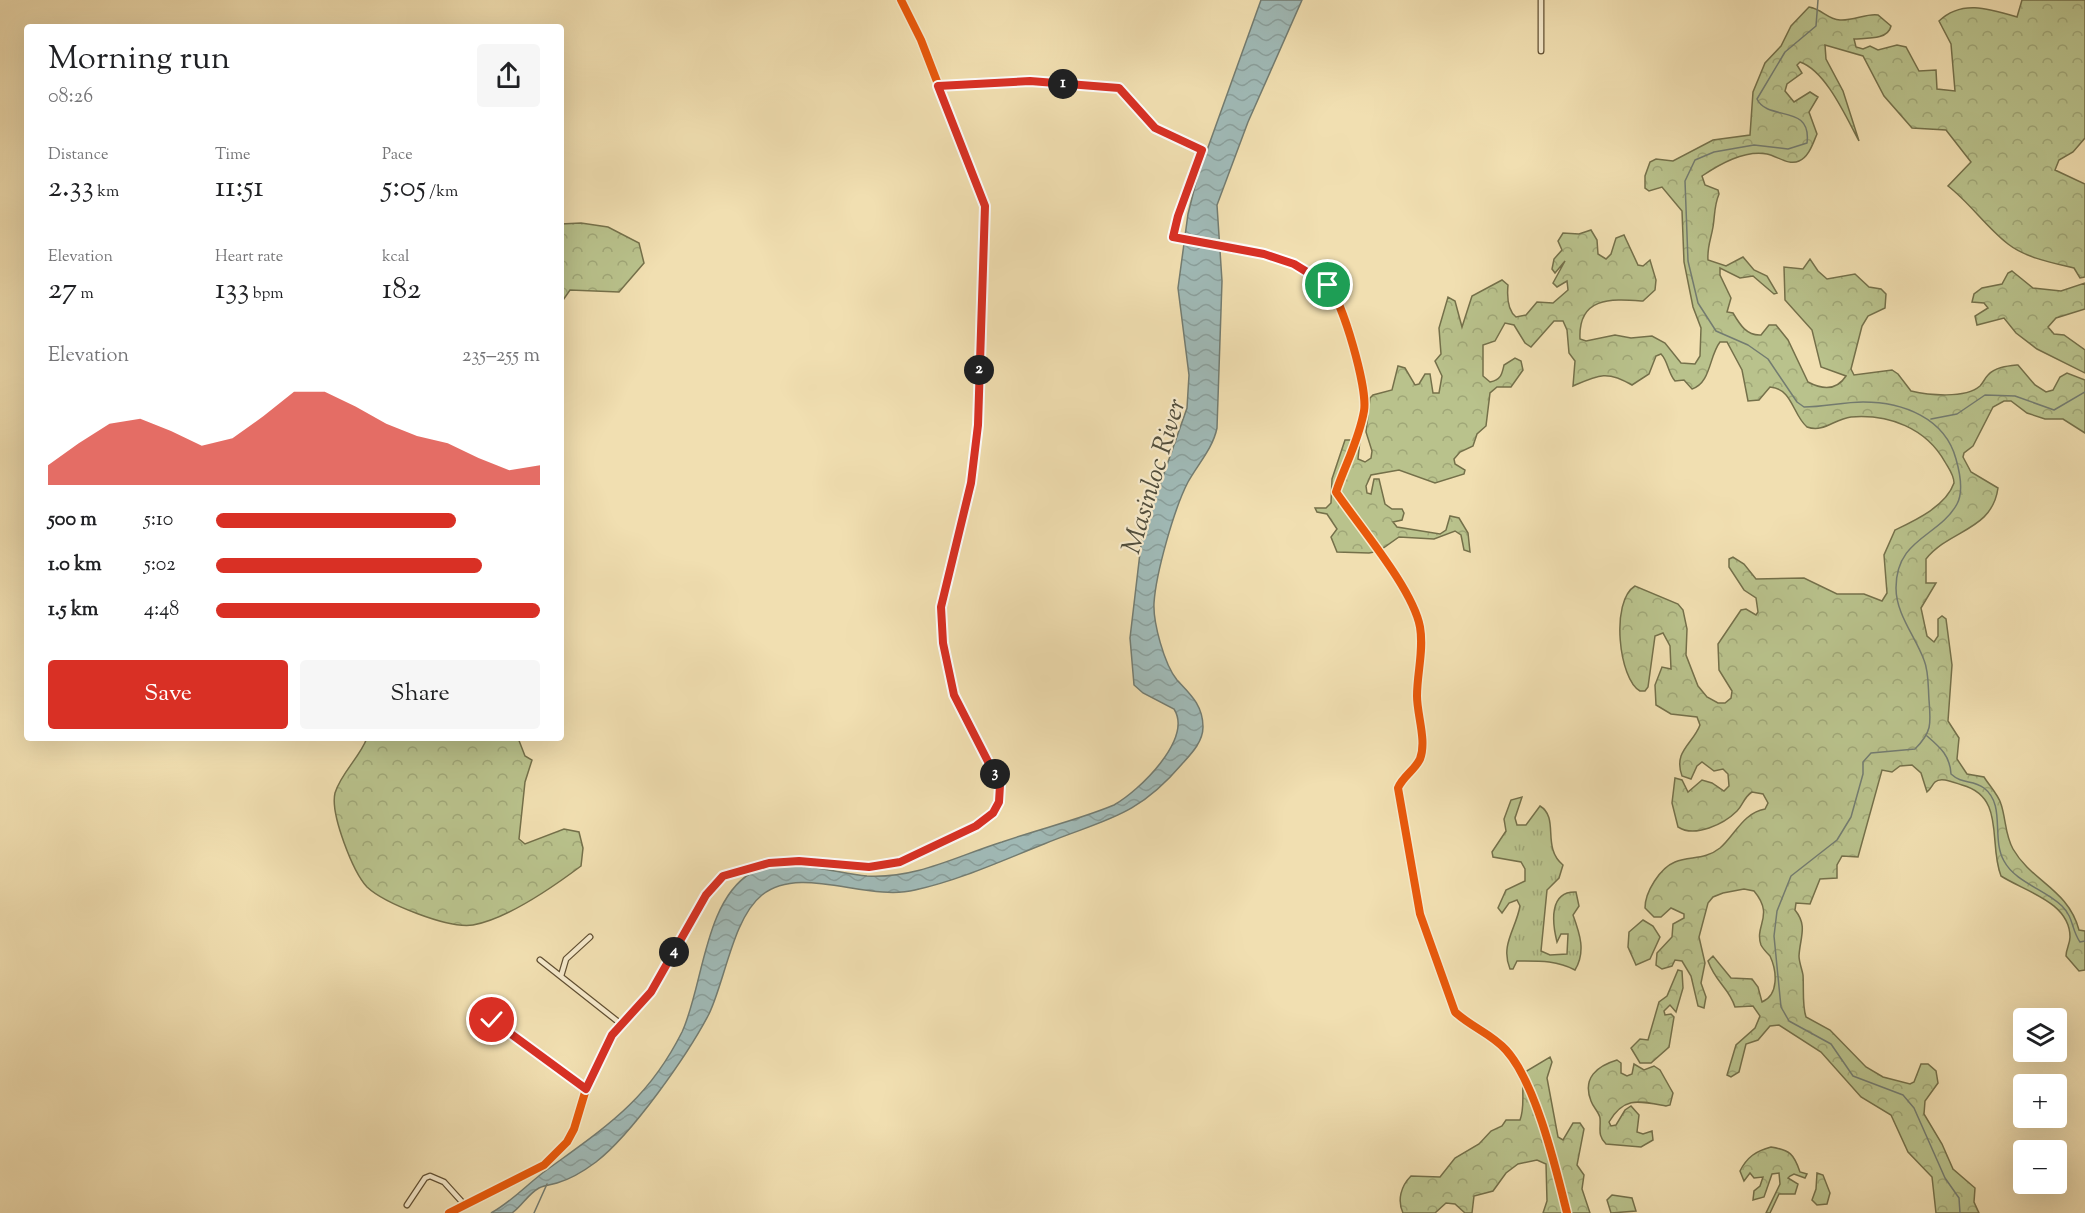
<!DOCTYPE html>
<html lang="en">
<head>
<meta charset="utf-8">
<style>
	body { margin:0; font-family:"Sorts Mill Goudy",serif; background:#f6f6f6; color:#202124; height:100vh; display:flex; flex-direction:column; font-size:22px; white-space:nowrap }
	* { box-sizing:border-box; margin:0 }
	p { font-size:20px; color:#757577 }
	.icon { flex:none; width:33px; height:33px; fill:none; stroke:currentColor; stroke-width:2; stroke-linecap:round; stroke-linejoin:round }
	.map { position:relative; flex:1; overflow:hidden }
	.side { position:absolute; left:24px; top:24px; width:540px; height:717px; display:flex; flex-direction:column; background:#fff; border-radius:6px; box-shadow:0 6px 24px #0002 }
	.side>* { flex:none }
	.buttons { position:absolute; left:2013px; top:1008px; display:grid; gap:12px }
	.buttons a { display:grid; place-items:center; width:54px; height:54px; border-radius:6px; background:#fff; box-shadow:0 6px 24px #0002; font-size:30px }
	.pin { position:absolute; display:grid; place-items:center; width:51px; height:51px; color:#fff; margin:-26px; border:3px solid #fff; border-radius:50%; box-shadow:0 2px 6px #0007 }
	.km { position:absolute; width:30px; height:30px; margin:-15px; border-radius:50%; background:#222; color:#fff; font-size:16px; line-height:30px; text-align:center }
	.round { display:grid; place-items:center; flex:none; width:63px; height:63px; border-radius:6px; background:#f6f6f6 }
	.head { display:flex; align-items:center; justify-content:space-between; height:102px; padding:0 24px }
	h1 { font-size:33px; font-weight:600; line-height:45px }
	.metrics { display:grid; grid-template-columns:repeat(3,1fr); gap:9px; height:102px; padding:6px 24px }
	.metrics div { display:grid; align-content:center }
	.metrics b { font-size:30px; font-weight:600 }
	.metrics small { font-size:16px; font-weight:400 }
	.metrics p { font-size:16px }
	.chart { height:168px; padding:12px 24px }
	.chart p { display:flex; justify-content:space-between }
	.chart svg { width:100%; height:108px; margin-top:6px; fill:#d93025; opacity:.7 }
	.cta { display:flex; gap:12px; margin-top:auto; padding:12px 24px }
	.cta a { flex:1; height:69px; border-radius:6px; background:#d93025; color:#fff; font-size:24px; font-weight:600; line-height:69px; text-align:center }
	.cta a+a { background:#f6f6f6; color:#202124 }
	ul { padding:0 24px; list-style:none; font-size:20px }
	li { display:grid; grid-template-columns:96px 72px 1fr; align-items:center; height:45px }
	li i { height:15px; border-radius:8px; background:#d93025 }
	.map>svg:first-child { display:block }
	.grass { fill:url(#grass-tufts); stroke:#74704a; stroke-width:1.5 }
	.forest { fill:url(#forest-crowns); stroke:#74704a; stroke-width:1.5 }
	.water { fill:url(#water-waves); stroke:#737c71; stroke-width:1.5 }
	.lines { fill:none; stroke-linecap:round; stroke-linejoin:round }
	.stream { stroke:#737c71; stroke-width:1.5 }
	.minor-casing { stroke:#604f32; stroke-width:7 }
	.minor { stroke:#f6eacc; stroke-width:4.5 }
	.cycleway-casing { stroke:#f6eacc; stroke-width:11 }
	.cycleway { stroke:#e8590c; stroke-width:8 }
	.route-casing { stroke:#fff; stroke-width:12 }
	.route { stroke:#d93025; stroke-width:8 }
	.labels { text-anchor:middle; stroke-width:4.5; stroke-linejoin:round; paint-order:stroke }
	.water-label { font-size:27px; font-style:italic; fill:#514e3d; stroke:#f6eacc }
</style>
</head>
<body>
<div class="map">
<svg width="2085" height="1213" viewBox="0 0 2085 1213">
	<defs>
		<pattern id="grass-tufts" width="24" height="20" patternUnits="userSpaceOnUse" patternTransform="scale(1.5)"><rect width="24" height="20" fill="#b9c28c"/><path d="M3 7l-1-3M5 7V3M7 7l1-3M15 17l-1-3M17 17v-4M19 17l1-3" fill="none" stroke="#9fa677"/></pattern>
		<pattern id="forest-crowns" width="20" height="18" patternUnits="userSpaceOnUse" patternTransform="scale(1.5)"><rect width="20" height="18" fill="#b9c28c"/><path d="M2 6a3 3 0 1 1 6 0M12 15a3 3 0 1 1 6 0" fill="none" stroke="#9fa677"/></pattern>
		<pattern id="water-waves" width="16" height="10" patternUnits="userSpaceOnUse" patternTransform="scale(1.5)"><rect width="16" height="10" fill="#a0bab7"/><path d="M0 5q4-4 8 0t8 0" fill="none" stroke="#8a9f9c"/></pattern>
	</defs>
	<rect width="100%" height="100%" fill="#f1dfb1"/>
	<filter id="stains"><feTurbulence type="fractalNoise" baseFrequency=".00333" numOctaves="4"/><feColorMatrix values="0 0 0 0 .2 0 0 0 0 .09 0 0 0 0 .02 0 0 0 .5 -.17"/></filter>
	<radialGradient id="worn" r=".72"><stop offset=".6" stop-color="#630" stop-opacity="0"/><stop offset="1" stop-color="#630" stop-opacity=".3"/></radialGradient>
	<!-- grass -->
	<path class="grass" d="M1522,797L1515,818L1517,825H1526L1540,806C1560,818 1541,847 1563,865L1559,878L1547,890L1541,951L1550,955L1567,954L1568,934H1561L1557,942C1552,922 1549,891 1576,892L1579,906L1573,915C1580,934 1586,952 1575,970C1556,960 1538,961 1517,961L1513,969H1510C1500,945 1516,929 1520,906L1517,900L1509,903L1502,913L1498,908L1506,890L1525,881V869L1521,862L1493,857L1492,852L1506,831L1504,819L1511,800Z"/>
	<!-- forest -->
	<path class="forest" d="M2022,0H2085V138L2073,152L2059,160L2055,170L2085,184V277L2080,278L2074,268C2053,263 2026,258 2008,244C1986,227 1970,203 1948,186L1971,162L1946,130L1912,128L1884,96L1863,56L1825,45L1826,59L1843,91L1859,141C1846,117 1826,71 1800,62L1797,65L1802,73L1787,84L1785,91L1794,102L1810,92L1818,97L1809,112L1817,134C1813,143 1809,157 1799,161C1789,166 1777,156 1767,154C1744,150 1720,164 1702,176L1705,185L1718,190L1719,194C1714,206 1715,215 1713,227C1711,239 1707,247 1708,260L1726,266L1743,257L1754,270L1767,276L1777,293L1774,294L1753,276L1740,278L1720,268V275L1731,298L1727,312L1733,313C1740,325 1747,336 1761,335L1769,325H1776L1788,340L1808,382C1823,390 1837,390 1846,376L1821,367L1812,330L1785,300L1784,267L1803,269L1810,259L1818,271L1827,279L1855,274L1869,287L1881,289L1886,294L1885,308L1868,316L1862,326L1851,369L1854,375L1892,370L1898,374L1911,391C1928,395 1965,399 1980,386C1983,383 1985,378 1988,375C1995,367 2008,366 2018,365L2035,385L2046,392L2053,390L2060,377L2067,373L2085,380V433L2063,419H2045L2027,413L2011,401H2004L1993,407L1973,446L1964,453L1963,457L1971,472L1998,488C1992,531 1950,529 1926,559V583H1936L1921,608L1927,636L1934,642L1938,636V619L1942,616L1946,619L1952,665L1948,721L1959,738L1957,759L1967,774L1984,777C1989,785 1999,796 2001,804C2006,819 2005,835 2013,849C2032,882 2068,889 2079,930L2085,931V970L2079,971L2066,956C2066,949 2070,944 2070,937C2070,902 2024,891 2001,876C1988,843 2006,797 1962,785C1955,783 1941,776 1935,782C1932,785 1931,789 1927,792L1921,773L1912,765L1900,766L1892,772L1882,770L1858,857L1842,856L1837,865V878L1820,879L1810,904L1796,903L1795,910C1808,926 1800,937 1799,956C1799,962 1802,969 1803,975C1804,989 1802,1005 1806,1017L1830,1030L1866,1067L1883,1077L1910,1084L1914,1082L1921,1064H1928L1936,1071L1938,1083L1925,1101L1924,1114L1942,1144L1953,1169L1975,1188L1974,1202L1979,1213H1936L1932,1177L1908,1152L1891,1115L1861,1097L1821,1052L1779,1025L1770,1026L1758,1040L1746,1044L1739,1072L1731,1077L1727,1075L1736,1045L1755,1028L1760,1016L1753,1006L1735,1007C1729,988 1716,983 1708,961L1713,956L1731,978L1752,979L1758,987L1762,1002C1779,995 1777,971 1770,956C1767,953 1763,949 1761,945C1754,925 1775,916 1754,891L1744,889L1723,893L1713,897L1708,903L1699,937L1705,963L1701,983L1706,997L1704,1008L1698,1006L1691,976L1682,961L1675,960L1672,966L1662,969L1656,965L1657,953L1672,937L1673,924L1684,918V914L1671,908L1661,917H1654L1645,908C1645,892 1660,868 1675,862C1691,856 1705,860 1720,848C1735,835 1743,813 1765,809L1768,803L1763,794L1752,792C1744,797 1743,805 1737,811C1724,824 1695,838 1678,827L1672,803L1675,778L1682,780L1688,792L1702,780L1712,783L1724,791L1729,786L1728,774L1723,769L1714,771L1702,762L1697,766L1691,779L1682,776C1673,751 1693,744 1700,725L1697,717L1671,714L1656,705L1655,685L1662,667L1671,669L1670,646L1663,633L1655,636L1648,687L1645,691H1640C1619,680 1610,601 1635,586L1678,604L1683,610L1687,629L1686,655L1698,686L1707,697L1718,703H1725L1731,698L1732,691L1719,670L1718,644L1741,610L1746,609L1756,615L1758,612L1756,598L1744,590L1729,567V559L1733,557L1744,564L1756,579L1804,578L1837,594H1864L1882,601L1887,593L1884,555L1895,530C1916,520 1946,506 1954,483C1954,475 1949,469 1945,462C1926,428 1889,414 1851,417C1834,419 1824,433 1807,427C1792,414 1793,389 1770,387L1759,400L1748,401L1742,370L1727,342H1720C1709,356 1711,383 1692,389L1684,380L1675,381C1668,373 1668,361 1661,354L1656,356L1649,374L1632,385C1607,370 1598,375 1573,386L1575,361L1569,353L1567,330L1563,321H1554L1531,347L1525,343L1514,325L1505,323L1495,341L1483,345V376L1490,382C1501,380 1502,374 1504,365L1515,358L1521,361L1523,370L1511,387H1497L1490,393L1486,426L1477,434L1473,446L1460,452L1454,459L1455,464L1465,470L1464,474L1435,483L1399,470L1371,475L1366,486L1367,493L1371,494L1374,479H1379L1385,504L1392,509H1402L1404,513L1402,520L1393,522L1397,527L1440,534L1446,530L1450,516L1459,518L1468,533L1470,552L1464,550L1461,535L1455,531L1434,539L1399,537L1379,551L1369,553L1337,552L1331,537L1337,529L1327,514L1317,512L1315,508H1326L1331,503L1332,479L1345,440H1360L1358,459L1365,462L1371,458L1372,451L1366,432L1370,398L1373,395L1392,390L1398,366L1405,368L1415,385L1419,384L1425,374H1430L1433,393H1439L1442,376L1435,361L1441,354L1439,328L1448,297L1455,301L1462,327L1472,296L1502,280L1508,285C1507,296 1507,310 1516,317L1526,315L1537,302L1553,303L1568,290L1567,281L1557,287L1553,283L1565,261L1555,273L1552,269L1554,259L1562,250L1558,241L1563,233L1579,234L1591,230L1597,240L1598,254L1606,259L1611,254L1616,238L1624,235L1638,265L1643,266L1650,260L1656,280L1655,290L1643,301C1612,299 1578,296 1580,339L1586,341L1615,335L1631,338L1652,336L1665,343L1681,363L1695,364L1700,356L1701,328L1693,307L1684,262L1682,211L1662,187L1649,191L1645,188V176L1650,162L1656,159L1673,161L1713,140L1750,135L1753,92L1765,63L1781,46L1791,26L1809,7C1822,9 1827,19 1840,20C1853,21 1867,13 1878,15L1891,26C1888,40 1867,38 1854,39L1856,47L1863,49L1870,46L1878,50L1897,45L1906,47L1919,71L1936,70L1937,89L1955,91L1951,44L1939,21C1961,0 1987,8 2017,17Z
		M581,223L608,227L639,243L644,263L619,292L570,290L561,303V224Z
		M2012,271L2033,288L2061,291L2085,283V309L2056,318L2048,327L2054,334L2064,335L2085,350V373L2037,349L2016,333L2004,318L1977,325L1975,316L1988,308L1984,303L1972,302L1974,294L1982,288L2002,284L2008,273Z
		M367,738H518L525,756L532,760L525,782L519,839L525,844L564,829L579,832L583,848L581,866C553,887 506,919 473,925C448,929 384,903 367,887C353,872 330,814 335,793C341,773 360,757 367,738Z
		M1643,920L1653,926L1660,937L1650,959L1636,965L1628,947L1629,932Z
		M1678,970L1682,971L1683,988L1676,1012L1670,1005L1664,1011L1665,1015L1671,1014L1674,1017L1669,1047L1651,1063H1640L1631,1048L1640,1039L1648,1040L1659,1002L1667,996Z
		M1550,1057L1552,1062L1547,1078L1558,1137L1563,1140L1573,1123H1580L1584,1129L1577,1165L1584,1175L1582,1189L1590,1213H1543L1547,1201L1546,1164L1537,1160L1518,1164L1506,1173L1493,1191L1474,1196L1472,1213H1465L1455,1204L1446,1203L1435,1213H1403C1397,1200 1401,1186 1411,1176L1440,1177L1455,1158L1479,1144L1491,1131L1502,1126L1506,1120H1520C1526,1104 1520,1089 1525,1072Z
		M1617,1060L1621,1063V1073L1627,1076L1632,1074L1634,1064L1644,1070L1654,1066L1660,1070L1673,1093L1670,1105L1666,1106C1639,1101 1624,1096 1609,1122L1611,1126L1616,1125L1625,1110L1631,1106L1639,1115L1637,1132L1643,1134L1652,1131L1653,1140L1641,1147L1606,1144C1597,1135 1601,1129 1600,1118C1599,1112 1593,1107 1591,1101C1582,1078 1597,1066 1617,1060Z
		M1771,1147C1790,1150 1794,1154 1800,1172L1807,1174L1805,1178L1794,1174L1790,1176L1788,1178L1798,1184L1795,1194H1779L1770,1213H1766L1780,1184L1779,1173L1772,1174L1764,1197L1753,1200L1754,1191L1760,1186L1763,1177L1754,1178L1750,1173L1744,1181L1740,1171C1747,1157 1756,1151 1771,1147Z
		M1817,1173L1823,1175L1830,1193L1827,1204L1817,1205L1812,1200L1816,1189Z
		M1612,1195L1632,1198L1636,1211L1611,1213L1607,1200Z"/>
	<!-- water -->
	<path class="water" d="M1261,0H1302L1248,122L1217,205L1222,281L1217,428C1213,448 1198,464 1188,482C1174,509 1156,573 1154,603C1153,622 1164,664 1177,680C1190,694 1203,705 1203,727C1203,742 1191,754 1182,764C1136,818 1105,819 1044,844C1001,861 960,880 915,890C867,902 801,864 762,895C733,918 725,981 709,1014C687,1056 632,1134 596,1162C584,1171 571,1179 557,1183C551,1185 545,1185 539,1188C528,1194 522,1206 512,1213H491C513,1201 528,1183 548,1169C607,1126 648,1100 682,1032C703,987 704,901 751,873C782,855 834,873 867,876C916,879 957,856 1002,842C1039,829 1078,820 1114,805C1139,791 1193,739 1174,709L1143,693L1134,685L1130,638L1142,536L1187,408L1189,375L1178,288L1188,214L1197,178Z"/>
	<g class="lines">
		<!-- stream -->
		<path class="stream" d="M1818,0L1816,26L1785,52L1757,99C1768,122 1812,103 1807,143L1788,149L1754,145L1714,152L1695,160L1685,181L1688,261L1698,303L1716,331L1748,345L1768,359L1797,402L1804,407C1824,407 1843,402 1863,402C1903,402 1945,418 1956,459C1960,473 1964,491 1957,504C1939,537 1896,538 1896,588C1896,614 1915,636 1924,660C1929,672 1928,687 1929,700C1931,724 1932,732 1915,749L1871,753L1863,762V774L1851,817L1837,840L1791,876L1777,911L1774,936L1781,1007L1789,1021L1831,1044L1853,1076L1903,1095L1914,1108L1945,1178L1959,1198L1960,1213
			M1931,419L1957,414L1985,395L2015,396L2054,410L2085,392
			M1927,736C1941,748 1950,756 1951,774C1963,785 1972,779 1984,788C2006,805 1991,838 2004,861C2015,882 2046,890 2062,906C2074,918 2071,929 2080,942L2085,941
			M534,1213L547,1184"/>
		<defs>
			<path id="minor" d="M1541,0V51
				M938,86L1030,81L1119,88L1155,128L1202,150L1189,183L1173,237C1213,245 1256,247 1293,264C1303,268 1321,277 1328,285C1343,302 1368,389 1364,411C1359,440 1345,465 1336,492C1359,526 1413,589 1420,627C1424,650 1417,673 1417,696C1417,715 1427,741 1420,759C1415,770 1403,776 1398,788L1420,914L1455,1012C1471,1027 1492,1034 1506,1050C1536,1083 1556,1169 1567,1213
				M540,960L621,1024
				M561,976L566,959L590,937
				M492,1020L586,1089
				M407,1205L425,1178L430,1176L444,1182L463,1203
				M449,1213L544,1165L567,1142L574,1129L586,1089L612,1035L651,991L706,895L723,876L769,863L799,861L869,867L900,862L976,827L993,813L999,802L1000,785L954,695L943,643L941,607L971,483L978,425L985,206L921,40L901,0"/>
		</defs>
		<!-- minor casing -->
		<use href="#minor" class="minor-casing"/>
		<!-- minor -->
		<use href="#minor" class="minor"/>
		<defs>
			<path id="cycleway" d="M938,86L1030,81L1119,88L1155,128L1202,150L1189,183L1173,237C1213,245 1256,247 1293,264C1303,268 1321,277 1328,285C1343,302 1368,389 1364,411C1359,440 1345,465 1336,492C1359,526 1413,589 1420,627C1424,650 1417,673 1417,696C1417,715 1427,741 1420,759C1415,770 1403,776 1398,788L1420,914L1455,1012C1471,1027 1492,1034 1506,1050C1536,1083 1556,1169 1567,1213
				M449,1213L544,1165L567,1142L574,1129L586,1089L612,1035L651,991L706,895L723,876L769,863L799,861L869,867L900,862L976,827L993,813L999,802L1000,785L954,695L943,643L941,607L971,483L978,425L985,206L921,40L901,0"/>
		</defs>
		<!-- cycleway casing -->
		<use href="#cycleway" class="cycleway-casing"/>
		<!-- cycleway -->
		<use href="#cycleway" class="cycleway"/>
	</g>
	<g class="lines">
		<defs>
			<path id="route" d="M492,1020L586,1089L612,1035L651,992L706,895L723,876L769,863L799,861L869,867L900,862L976,826L993,813L999,802L1000,785L954,695L943,643L941,607L971,483L978,425L985,206L938,86L1030,81L1119,88L1155,128L1202,150L1178,216L1173,237L1264,254L1294,264L1328,285"/>
		</defs>
		<!-- route casing -->
		<use href="#route" class="route-casing"/>
		<!-- route -->
		<use href="#route" class="route"/>
	</g>
	<g class="labels">
		<!-- water labels -->
		<g class="water-label">
			<text transform="translate(1153 476) rotate(-73)" y="9">Masinloc River</text>
		</g>
	</g>
	<rect width="100%" height="100%" filter="url(#stains)"/>
	<rect width="100%" height="100%" fill="url(#worn)"/>
</svg>
<div class="buttons">
<a><svg class="icon" aria-label="layers" viewBox="0 0 24 24"><path d="M12 4l9 5-9 5-9-5zM3 14l9 5 9-5"/></svg></a>
<a>+</a>
<a>−</a>
</div>
<div class="pin" style="left:1328px;top:285px;background:#1e9e55"><svg class="icon" aria-label="arrive" viewBox="0 0 24 24"><path d="M6 21V4h12l-3 4 3 4H6"/></svg></div>
<div class="pin" style="left:492px;top:1020px;background:#d93025"><svg class="icon" aria-label="check" viewBox="0 0 24 24"><path d="M5 12l5 5 9-10"/></svg></div>
<b class="km" style="left:1063px;top:84px">1</b>
<b class="km" style="left:979px;top:370px">2</b>
<b class="km" style="left:995px;top:774px">3</b>
<b class="km" style="left:674px;top:952px">4</b>
<section class="side">
<div class="head"><div><h1>Morning run</h1><p>08:26</p></div><a class="round"><svg class="icon" aria-label="share" viewBox="0 0 24 24"><path d="M12 15V3M7 8l5-5 5 5M5 13v7h14v-7"/></svg></a></div>
<div class="metrics">
<div><p>Distance</p><b>2.33<small> km</small></b></div>
<div><p>Time</p><b>11:51</b></div>
<div><p>Pace</p><b>5:05<small> /km</small></b></div>
</div>
<div class="metrics">
<div><p>Elevation</p><b>27<small> m</small></b></div>
<div><p>Heart rate</p><b>133<small> bpm</small></b></div>
<div><p>kcal</p><b>182</b></div>
</div>
<div class="chart"><p><span>Elevation</span>235–255 m</p>
<svg viewBox="0 0 160 44" preserveAspectRatio="none"><path d="M0 44V36L10 27L20 19L30 17L40 22L50 28L60 25L70 16L80 6L90 6L100 12L110 19L120 24L130 27L140 33L150 38L160 36V44z"/></svg>
</div>
<ul>
<li><b>500 m</b>5:10<i style="width:74%"></i></li>
<li><b>1.0 km</b>5:02<i style="width:82%"></i></li>
<li><b>1.5 km</b>4:48<i style="width:100%"></i></li>
</ul>
<div class="cta"><a>Save</a><a>Share</a></div>
</section>
</div>
</body>
</html>
